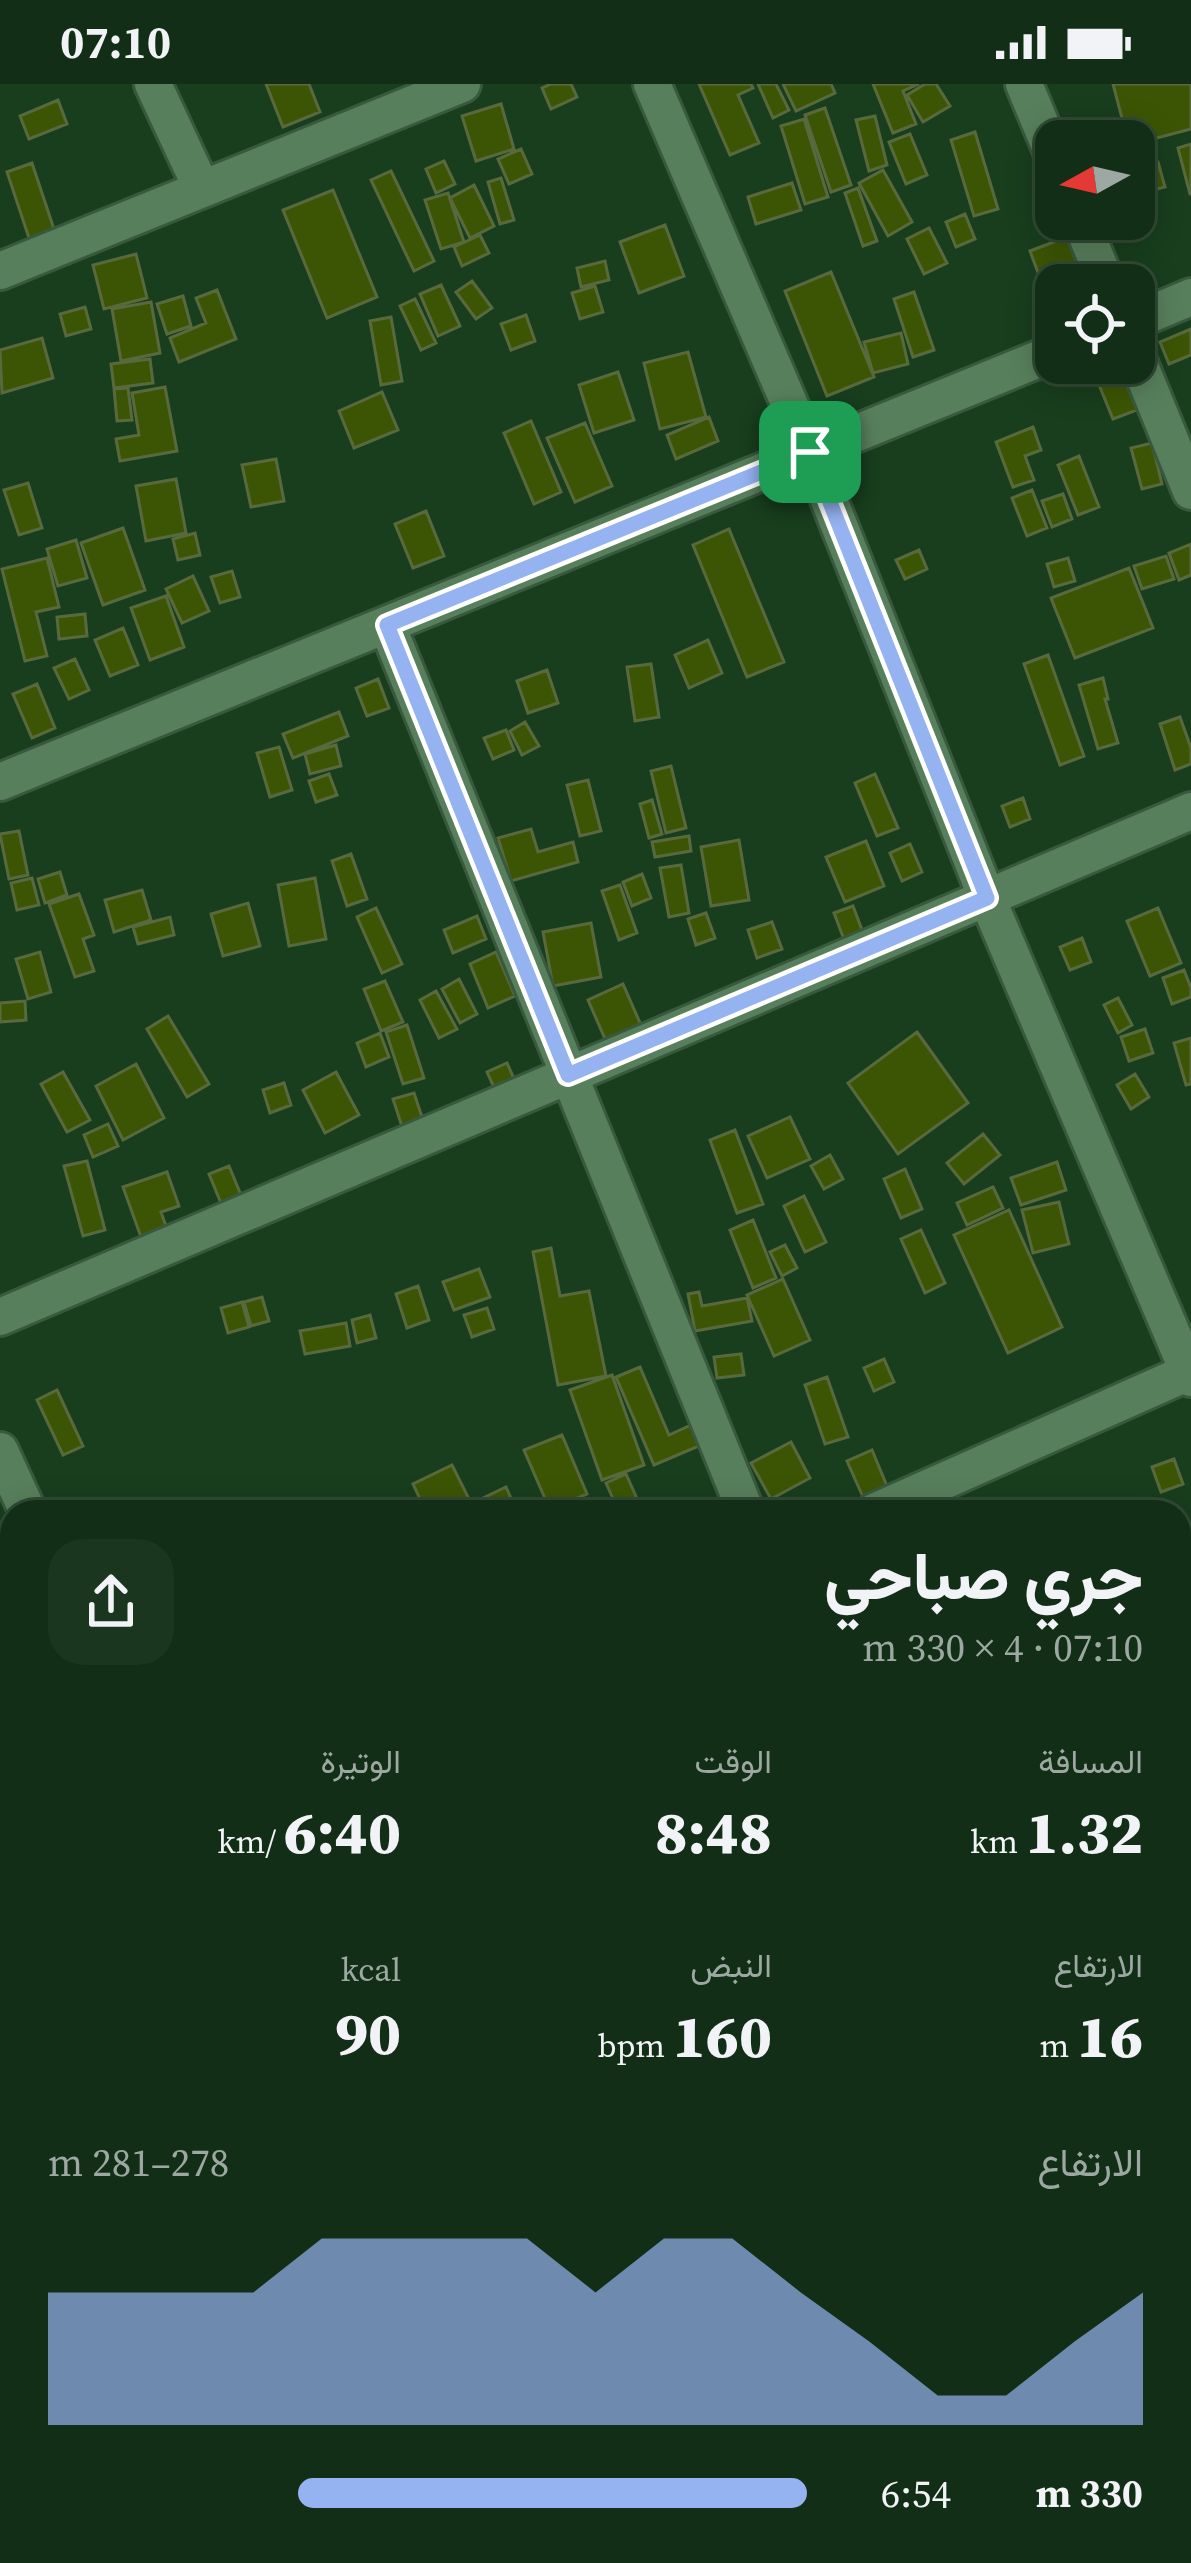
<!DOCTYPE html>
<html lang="ar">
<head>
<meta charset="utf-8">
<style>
	body { margin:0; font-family:"Source Serif 4",Vazirmatn,serif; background:#1b361f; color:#f1f3f6; direction:rtl; height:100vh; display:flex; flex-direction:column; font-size:45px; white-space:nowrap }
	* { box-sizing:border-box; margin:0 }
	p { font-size:39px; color:#9ca8a1 }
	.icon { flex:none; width:66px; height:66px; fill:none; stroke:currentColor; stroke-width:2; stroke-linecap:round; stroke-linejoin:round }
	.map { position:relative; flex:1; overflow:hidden; direction:ltr }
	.drawer { position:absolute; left:0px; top:1416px; width:1191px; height:1065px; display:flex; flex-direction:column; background:#122e16; border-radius:36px 36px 0 0; box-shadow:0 6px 30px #0003,0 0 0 3px #314a35; direction:rtl }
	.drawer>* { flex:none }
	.needle { width:78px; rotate:262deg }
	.fabs { position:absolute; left:1035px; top:36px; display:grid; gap:24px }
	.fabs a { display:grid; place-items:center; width:120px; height:120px; border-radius:24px; background:#122e16; box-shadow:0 6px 30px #0003,0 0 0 3px #314a35; font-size:60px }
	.pin { position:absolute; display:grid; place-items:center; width:102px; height:102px; color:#fff; margin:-51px; border-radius:24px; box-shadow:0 6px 18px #0006 }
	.round { display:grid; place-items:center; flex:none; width:126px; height:126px; border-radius:36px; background:#1b361f }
	.head { display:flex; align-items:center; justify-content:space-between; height:204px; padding:0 48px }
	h1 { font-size:66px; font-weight:800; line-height:90px }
	.figures { display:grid; grid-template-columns:repeat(3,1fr); gap:18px; height:204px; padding:12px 48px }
	.figures div { display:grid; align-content:center }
	.figures b { font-size:60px; font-weight:800 }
	.figures small { font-size:33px; font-weight:400 }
	.figures p { font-size:33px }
	.chart { height:336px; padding:24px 48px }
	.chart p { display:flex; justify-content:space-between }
	.chart svg { width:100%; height:216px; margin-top:12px; fill:#95b2f1; opacity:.7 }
	ul { padding:0 48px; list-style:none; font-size:39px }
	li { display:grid; grid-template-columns:192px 144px 1fr; align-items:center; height:90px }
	li i { height:30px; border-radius:15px; background:#95b2f1 }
	.status { display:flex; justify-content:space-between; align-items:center; height:84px; padding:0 60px; background:#122e16; direction:ltr }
	.status svg { height:33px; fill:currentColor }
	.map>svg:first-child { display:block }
	.building { fill:#3c5504; stroke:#586a3d; stroke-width:3 }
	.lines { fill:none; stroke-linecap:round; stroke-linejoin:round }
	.minor-casing { stroke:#39593e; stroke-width:42 }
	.tertiary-casing { stroke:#39593e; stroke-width:42 }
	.secondary-casing { stroke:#39593e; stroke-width:42 }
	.minor { stroke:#587f5b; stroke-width:36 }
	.tertiary { stroke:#587f5b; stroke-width:36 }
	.secondary { stroke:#587f5b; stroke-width:36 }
	.route-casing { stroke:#fff; stroke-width:24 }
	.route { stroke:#95b2f1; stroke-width:15 }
</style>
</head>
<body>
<div class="status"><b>07:10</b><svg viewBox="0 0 49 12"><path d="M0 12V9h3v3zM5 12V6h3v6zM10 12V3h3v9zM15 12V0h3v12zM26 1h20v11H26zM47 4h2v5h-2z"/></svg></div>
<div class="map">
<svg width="1191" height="2479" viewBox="0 0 1191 2479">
	<rect width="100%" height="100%" fill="#183e1e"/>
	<!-- building -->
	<path class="building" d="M266,0H309L320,28L283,43Z
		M551,0H571L577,13L551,25L542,4Z
		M699,0H751L753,4L738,11L759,59L730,71Z
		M758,0H776L789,26L773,34Z
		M783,0H831L835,9L796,27Z
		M873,0H919L903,7L916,40L893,49Z
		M925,0H936L950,22L923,38L907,11Z
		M1113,0H1191V45L1134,60V57H1128Z
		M58,16L67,40L29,55L20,32Z
		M501,20L514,65L476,77L462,32Z
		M825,24L851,101L831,108L805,31Z
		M875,32L887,81L869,87L856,36Z
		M804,35L828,113L805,120L781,42Z
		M975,48L998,125L974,132L951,56Z
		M910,50L927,91L906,100L889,58Z
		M1191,60V110H1190L1178,64Z
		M521,65L532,90L509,100L498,75Z
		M444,77L455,100L436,109L426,85Z
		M1158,78L1165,103L1146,108L1140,83Z
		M32,79L57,154L32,163L7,88Z
		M883,86L912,138L888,152L859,99Z
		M391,87L434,177L414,187L371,96Z
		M501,94L514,136L500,140L488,98Z
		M792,99L801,126L756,140L748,113Z
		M474,101L494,142L470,154L450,114Z
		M858,104L877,157L863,162L845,109Z
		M333,106L377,213L327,234L283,126Z
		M448,109L464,158L441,165L425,116Z
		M965,130L975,155L956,163L946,138Z
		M665,141L684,192L639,209L620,158Z
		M929,144L947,179L924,190L907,155Z
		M480,151L489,169L462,182L454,163Z
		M1067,153L1077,180L1040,194L1030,167Z
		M136,170L147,214L104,225L93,181Z
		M605,177L609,196L581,203L577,184Z
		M831,188L874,293L827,312L785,207Z
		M472,197L492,224L476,235L456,208Z
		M441,201L460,242L438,252L420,210Z
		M595,202L603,228L580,235L572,209Z
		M217,206L236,255L179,278L170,254L206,239L196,214Z
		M914,208L934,266L913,273L894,215Z
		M183,212L191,242L167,250L157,220Z
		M415,215L436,259L421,266L400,222Z
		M151,218L160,269L121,277L112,225Z
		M85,223L91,245L66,252L60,230Z
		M526,231L535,257L511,266L501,240Z
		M391,233L402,297L381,301L370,237Z
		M1191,245V271L1169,280L1160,258Z
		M901,249L908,280L873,289L864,258Z
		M42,254L53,294L2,309L0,266Z
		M688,268L706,333L660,345L644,279Z
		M150,275L153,299L114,304L111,280Z
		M1119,282L1137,326L1113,335L1095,291Z
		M618,288L634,336L594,349L579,301Z
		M165,303L177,367L120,377L116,355L139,351L132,309Z
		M128,304L132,336L117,337L114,305Z
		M382,308L398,346L354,364L339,327Z
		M709,333L718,357L676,375L667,351Z
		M531,337L561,408L534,420L504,349Z
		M585,339L612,402L575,418L547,354Z
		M1033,343L1041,366L1025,372L1034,396L1013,403L996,358Z
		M1152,359L1162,400L1142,405L1131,364Z
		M1079,372L1099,423L1078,431L1058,381Z
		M276,375L284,417L251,423L242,381Z
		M176,395L186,449L146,457L136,402Z
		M28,399L42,444L19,451L4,406Z
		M1032,406L1047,444L1027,452L1012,414Z
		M1063,410L1072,435L1052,443L1042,417Z
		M426,427L444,472L413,484L395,440Z
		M123,444L145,506L103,521L81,459Z
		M729,445L784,578L747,593L693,461Z
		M195,449L200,471L178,476L173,455Z
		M76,456L87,494L58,502L47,465Z
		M1191,460V491L1179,496L1169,469Z
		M919,466L927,485L905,495L896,476Z
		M1166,472L1174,495L1142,505L1134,482Z
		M47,474L59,523L36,528L47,572L25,577L2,485Z
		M1068,474L1075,497L1054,503L1047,480Z
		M1129,484L1153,544L1075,574L1051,514Z
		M232,487L240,513L220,519L211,493Z
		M193,492L209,527L182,539L166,505Z
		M166,512L184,563L150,576L131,524Z
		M85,530L87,552L59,555L57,533Z
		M123,544L138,581L110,592L95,556Z
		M708,556L722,589L689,604L675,571Z
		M1048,571L1084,672L1060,681L1024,580Z
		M75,575L89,606L69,615L54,584Z
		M651,580L659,633L635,637L627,583Z
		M547,586L558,619L528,629L517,597Z
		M1103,594L1108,615H1105L1118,659L1098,665L1079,601Z
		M378,595L389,624L367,632L356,604Z
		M37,600L55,644L32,654L13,610Z
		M339,628L348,652L293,674L283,650Z
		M1180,633L1191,664V680L1175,686L1160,640Z
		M525,638L539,662L522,671L510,647Z
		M506,646L514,666L493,675L484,654Z
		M336,661L341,682L310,690L305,670Z
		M279,663L292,706L270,713L257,669Z
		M671,682L686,744L666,749L651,687Z
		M329,690L337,711L316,718L309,697Z
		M875,690L898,744L877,752L855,699Z
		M588,696L601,747L580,752L567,701Z
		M1023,714L1030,735L1010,743L1002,722Z
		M652,716L662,750L649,754L640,720Z
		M531,745L538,768L573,758L578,778L511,797L498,754Z
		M19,747L28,791L9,795L0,750Z
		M689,752L691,767L655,773L652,758Z
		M739,756L749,816L711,822L701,763Z
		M866,757L884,802L845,818L826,773Z
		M910,760L922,788L902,797L890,769Z
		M351,770L367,815L347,822L332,777Z
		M681,781L689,829L669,833L660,784Z
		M60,788L67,811L45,819L38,795Z
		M642,790L651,814L632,822L623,798Z
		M32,794L39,821L17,826L11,799Z
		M315,794L326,855L289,862L278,801Z
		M620,801L637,849L619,856L602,807Z
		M142,806L151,836L114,848L105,816Z
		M79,810L94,851L83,855L94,887L75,893L49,820Z
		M248,819L260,862L223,872L211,830Z
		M853,822L870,867L851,874L834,829Z
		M376,824L402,880L382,889L357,833Z
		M1158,824L1181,879L1150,892L1127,837Z
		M706,829L715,854L696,861L688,835Z
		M477,832L486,855L453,869L444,846Z
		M170,833L174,851L138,860L133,843Z
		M772,838L782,865L757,874L748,846Z
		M591,839L601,893L553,902L543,848Z
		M1082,854L1091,878L1070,886L1060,863Z
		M40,868L51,908L28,915L16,875Z
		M496,868L515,912L488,924L470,880Z
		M1184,886L1191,904V913L1172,920L1163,894Z
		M459,895L477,930L460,939L442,905Z
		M385,897L403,938L381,947L364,905Z
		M623,900L651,964L616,980L588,916Z
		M436,907L457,945L439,954L420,916Z
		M1118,914L1132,941L1118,949L1104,921Z
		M25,917L26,936L0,938V919Z
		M168,932L209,1000L187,1013L147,945Z
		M407,941L424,994L403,1000L386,948Z
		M1145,945L1153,969L1129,977L1121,953Z
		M917,948L968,1019L898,1070L848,999Z
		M380,949L389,973L366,983L357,959Z
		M1191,954V1000L1186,1001L1174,959Z
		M507,979L525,1019L505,1028L487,988Z
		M136,980L164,1034L123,1056L96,1002Z
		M63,988L90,1036L67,1048L41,1000Z
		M336,988L359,1031L325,1049L303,1006Z
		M1135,990L1149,1013L1131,1025L1117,1001Z
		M284,999L291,1021L270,1029L263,1006Z
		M414,1009L432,1063L411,1070L393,1015Z
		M790,1033L810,1075L767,1094L748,1052Z
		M108,1040L118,1062L93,1073L84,1051Z
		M735,1046L763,1120L737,1129L710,1056Z
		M983,1050L1000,1071L964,1100L947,1079Z
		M830,1071L843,1095L824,1105L811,1082Z
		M87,1077L105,1146L83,1152L64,1082Z
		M1057,1078L1066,1106L1021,1121L1011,1094Z
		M229,1082L243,1116L223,1124L209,1090Z
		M905,1085L922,1125L901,1134L884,1095Z
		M167,1088L179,1122L161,1128L177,1173L151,1181L123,1103Z
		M993,1103L1003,1124L967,1141L957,1119Z
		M804,1112L826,1158L805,1168L784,1122Z
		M1059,1118L1069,1160L1033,1169L1022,1126Z
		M1009,1126L1062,1243L1008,1269L954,1151Z
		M753,1136L776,1194L753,1204L730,1146Z
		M921,1146L945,1199L925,1209L901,1155Z
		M785,1161L797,1184L782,1192L770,1168Z
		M551,1164L560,1212L589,1207L606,1292L558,1301L533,1168Z
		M479,1185L490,1213L454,1226L443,1198Z
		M783,1195L810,1256L774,1272L747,1211Z
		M418,1202L429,1236L407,1244L396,1210Z
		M699,1208L702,1222L747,1214L752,1237L695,1247L688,1210Z
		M262,1213L269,1237L251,1242L244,1218Z
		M242,1218L249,1243L228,1249L221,1224Z
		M487,1224L494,1245L472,1253L464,1231Z
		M370,1231L376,1254L357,1259L352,1236Z
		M346,1239L350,1262L305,1270L300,1247Z
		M741,1270L744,1291L717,1294L714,1273Z
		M884,1275L894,1298L874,1307L864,1284Z
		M640,1283L669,1351L691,1341L699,1362L654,1381L616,1293Z
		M612,1291L644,1381L602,1396L570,1306Z
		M827,1293L848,1353L825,1360L805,1301Z
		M57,1306L83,1362L63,1371L37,1316Z
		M562,1351L587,1410L550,1426L524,1366Z
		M791,1358L810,1394L771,1415L751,1379Z
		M872,1366L887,1402L863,1413L847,1377Z
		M1174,1375L1183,1400L1161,1408L1152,1383Z
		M452,1381L471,1419L452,1428H426L413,1400Z
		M626,1390L643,1428H619L606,1399Z
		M506,1403L517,1428H485L479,1416Z
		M12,2170V2222L0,2227V2176Z
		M196,2469H245L246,2471L225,2479H199Z
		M398,2469H427L430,2478L386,2479L384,2474Z"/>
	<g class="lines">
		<defs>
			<path id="minor" d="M153,0L202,105
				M652,0L810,368L987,814L1191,1294
				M1024,0L1056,77
				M1080,135L1107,201
				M0,187L462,0
				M1134,237L1191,213
				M1134,267L1191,407
				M387,541L746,1428
				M0,698L1056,268
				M0,1233L1191,727
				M0,1367L28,1428
				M874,1428L1191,1287
				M1179,1737L1191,1731
				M0,1817L12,1812
				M0,2306L12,2300
				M513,2469L518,2479
				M1168,2469L1172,2479"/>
			<path id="tertiary" d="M0,2457L11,2479"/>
			<path id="secondary" d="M1179,2411L1191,2405
				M1041,2479L1062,2469"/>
		</defs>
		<!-- minor casing -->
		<use href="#minor" class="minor-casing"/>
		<!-- tertiary casing -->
		<use href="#tertiary" class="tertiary-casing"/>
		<!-- secondary casing -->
		<use href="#secondary" class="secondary-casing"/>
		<!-- minor -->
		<use href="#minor" class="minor"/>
		<!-- tertiary -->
		<use href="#tertiary" class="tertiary"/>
		<!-- secondary -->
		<use href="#secondary" class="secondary"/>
	</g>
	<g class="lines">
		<defs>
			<path id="route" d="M810,368L987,814L568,991L387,541Z"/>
		</defs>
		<!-- route casing -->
		<use href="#route" class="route-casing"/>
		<!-- route -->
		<use href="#route" class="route"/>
	</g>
</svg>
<div class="fabs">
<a><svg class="needle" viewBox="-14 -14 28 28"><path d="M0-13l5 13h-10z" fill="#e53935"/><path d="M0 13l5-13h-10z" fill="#9ca8a1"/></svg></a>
<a><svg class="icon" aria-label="locate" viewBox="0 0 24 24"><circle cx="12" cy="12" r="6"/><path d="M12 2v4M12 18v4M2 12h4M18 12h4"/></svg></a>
</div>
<div class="pin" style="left:810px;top:368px;background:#1e9e55"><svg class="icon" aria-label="arrive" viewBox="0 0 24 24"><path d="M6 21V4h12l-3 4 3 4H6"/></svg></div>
<section class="drawer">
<div class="head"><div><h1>جري صباحي</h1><p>07:10 · 4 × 330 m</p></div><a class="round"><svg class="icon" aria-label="share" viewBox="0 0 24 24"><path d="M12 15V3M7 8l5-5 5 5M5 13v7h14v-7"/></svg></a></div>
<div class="figures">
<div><p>المسافة</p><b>1.32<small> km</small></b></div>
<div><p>الوقت</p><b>8:48</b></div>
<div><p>الوتيرة</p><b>6:40<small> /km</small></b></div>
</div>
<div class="figures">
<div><p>الارتفاع</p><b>16<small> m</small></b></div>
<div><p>النبض</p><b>160<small> bpm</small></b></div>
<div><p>kcal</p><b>90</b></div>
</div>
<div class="chart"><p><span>الارتفاع</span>278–281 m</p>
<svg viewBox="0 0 160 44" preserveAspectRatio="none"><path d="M0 44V17L10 17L20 17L30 17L40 6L50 6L60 6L70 6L80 17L90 6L100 6L110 17L120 27L130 38L140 38L150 27L160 17V44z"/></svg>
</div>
<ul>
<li><b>330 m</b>6:54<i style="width:67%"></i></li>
</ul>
</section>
</div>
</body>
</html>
